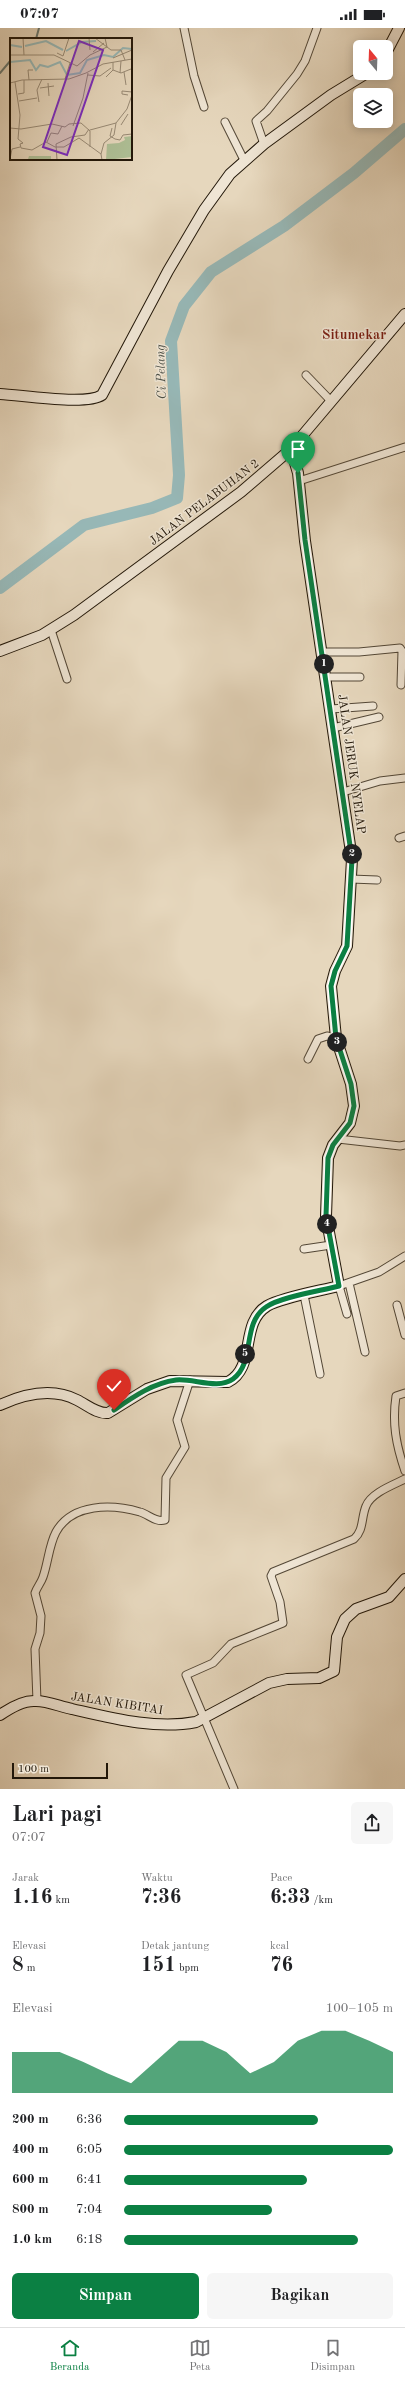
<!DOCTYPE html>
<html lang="id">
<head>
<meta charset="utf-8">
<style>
	body { margin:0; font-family:"Old Standard TT",serif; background:#f6f6f6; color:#202124; height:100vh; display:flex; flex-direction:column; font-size:15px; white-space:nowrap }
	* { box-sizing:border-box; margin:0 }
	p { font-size:13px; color:#757577 }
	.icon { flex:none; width:22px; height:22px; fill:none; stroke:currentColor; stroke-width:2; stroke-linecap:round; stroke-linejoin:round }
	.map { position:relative; height:1761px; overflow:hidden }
	.details { display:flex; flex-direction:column; background:#fff; flex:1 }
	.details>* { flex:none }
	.needle { width:26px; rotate:341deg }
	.controls { position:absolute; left:353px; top:12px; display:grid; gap:8px }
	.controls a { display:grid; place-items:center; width:40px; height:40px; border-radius:6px; background:#fff; box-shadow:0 2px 10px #0003; font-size:20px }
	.scale { position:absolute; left:12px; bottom:10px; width:96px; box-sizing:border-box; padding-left:4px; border:2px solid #221709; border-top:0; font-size:11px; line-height:14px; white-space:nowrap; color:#221709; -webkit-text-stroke:3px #efe5d4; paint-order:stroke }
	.pin { position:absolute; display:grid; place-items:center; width:34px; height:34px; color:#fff; margin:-41px -17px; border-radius:50% 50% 50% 0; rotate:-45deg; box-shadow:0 0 4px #0007 }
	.pin .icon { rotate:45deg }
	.km { position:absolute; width:20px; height:20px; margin:-10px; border-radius:50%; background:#222; color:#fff; font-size:11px; line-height:20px; text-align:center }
	.round { display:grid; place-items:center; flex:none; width:42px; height:42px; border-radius:6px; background:#f6f6f6 }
	.overview { display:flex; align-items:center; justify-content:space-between; height:68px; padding:0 12px }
	h1 { font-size:22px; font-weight:600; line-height:30px }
	.metrics { display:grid; grid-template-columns:repeat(3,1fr); gap:6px; height:68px; padding:4px 12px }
	.metrics div { display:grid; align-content:center }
	.metrics b { font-size:20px; font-weight:600 }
	.metrics small { font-size:11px; font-weight:400 }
	.metrics p { font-size:11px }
	.chart { height:112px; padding:8px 12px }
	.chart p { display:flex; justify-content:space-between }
	.chart svg { width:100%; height:72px; margin-top:4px; fill:#0b8043; opacity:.7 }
	.button { display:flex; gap:8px; margin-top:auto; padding:8px 12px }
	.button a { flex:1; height:46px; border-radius:6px; background:#0b8043; color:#fff; font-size:16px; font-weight:600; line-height:46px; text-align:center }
	.button a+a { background:#f6f6f6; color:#202124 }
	ul { padding:0 12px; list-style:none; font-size:13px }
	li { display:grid; grid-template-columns:64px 48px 1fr; align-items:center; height:30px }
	li i { height:10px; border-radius:5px; background:#0b8043 }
	.status { display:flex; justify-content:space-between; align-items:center; height:28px; padding:0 20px; background:#fff; direction:ltr }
	.status svg { height:11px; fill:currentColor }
	.menu { display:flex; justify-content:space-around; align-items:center; height:56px; border-top:1px solid #e0e0e0; background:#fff; font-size:11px; color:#757577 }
	.menu a { display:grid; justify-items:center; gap:2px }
	.menu .active { color:#0b8043 }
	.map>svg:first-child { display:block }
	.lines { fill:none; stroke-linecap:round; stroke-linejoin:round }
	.stream { stroke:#687871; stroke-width:2 }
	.river { stroke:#97b8b7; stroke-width:12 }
	.street-casing { stroke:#534736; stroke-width:9 }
	.secondary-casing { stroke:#221709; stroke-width:12 }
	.street { stroke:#efe5d4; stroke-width:7 }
	.secondary { stroke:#efe5d4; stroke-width:10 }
	.route-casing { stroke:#fff; stroke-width:8 }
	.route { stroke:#0b8043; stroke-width:5 }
	.labels { text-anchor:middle; stroke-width:3; stroke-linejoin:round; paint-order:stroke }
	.street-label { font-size:12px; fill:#221709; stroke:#efe5d4 }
	.water-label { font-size:13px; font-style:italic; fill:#4b4f46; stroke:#efe5d4 }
	.quarter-label { font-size:14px; font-weight:bold; fill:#7a1f14; stroke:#efe5d4 }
	.inset-river { fill:none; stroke:#97b8b7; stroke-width:2 }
	.inset-road { fill:none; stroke:#988a75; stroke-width:1 }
	.view { fill:#7b2cbf; fill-opacity:0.15; stroke:#7b2cbf; stroke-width:2 }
	.inset-edge { fill:none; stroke:#221709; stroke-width:2 }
</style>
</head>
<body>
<div class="status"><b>07:07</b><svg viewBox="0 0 49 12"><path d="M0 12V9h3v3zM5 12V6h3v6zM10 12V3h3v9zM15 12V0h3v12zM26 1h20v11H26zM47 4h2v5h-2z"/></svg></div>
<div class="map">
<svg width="405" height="1761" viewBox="0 0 405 1761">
	<rect width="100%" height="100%" fill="#e6d7bd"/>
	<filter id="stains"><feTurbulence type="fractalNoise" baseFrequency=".005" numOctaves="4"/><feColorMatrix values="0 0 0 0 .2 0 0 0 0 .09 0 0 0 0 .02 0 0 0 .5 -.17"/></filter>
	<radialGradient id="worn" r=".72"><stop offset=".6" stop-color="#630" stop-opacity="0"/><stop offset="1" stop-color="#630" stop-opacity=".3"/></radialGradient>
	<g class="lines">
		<!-- stream -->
		<path class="stream" d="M36,11L39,0
			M0,45L11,32"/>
		<!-- river -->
		<path class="river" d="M0,560L84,497L152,480L177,470L179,447L171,313L184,278L211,244L284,198L354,145L405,101"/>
		<defs>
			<path id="street" d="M184,0L194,48L204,79
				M225,94L244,132
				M264,116L256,93L267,83L297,46L305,33L317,0
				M306,347L331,373
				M299,453L405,419
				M51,602L67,651
				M323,624H359L400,620L402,623L401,657
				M326,649H360
				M331,681L373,678
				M333,700L379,689
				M343,764L380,753L405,750
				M399,810L405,808
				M351,851L377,852
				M308,1031L318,1011L327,1008L336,1010
				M338,1111L400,1118L405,1117
				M304,1221L331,1217
				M349,1255L365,1324
				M304,1267L320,1346
				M397,1277L405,1307
				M347,1286L339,1258L379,1244L405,1228
				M405,1365L396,1368C392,1395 396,1417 405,1443
				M37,1673L35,1621L40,1605L41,1588L35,1565C37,1559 41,1555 43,1549C48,1535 49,1517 56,1504C72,1475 112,1476 140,1484C148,1486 156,1495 165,1492L166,1450L185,1419L177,1392L190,1352
				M234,1761L186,1647L213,1635L231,1616L283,1595L280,1574L271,1548L273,1544L354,1511C364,1502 361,1490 366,1478C371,1465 393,1457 405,1451"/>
			<path id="secondary" d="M386,25L399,0
				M0,366C22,367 86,378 102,367L168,243L204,182L230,146L264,116L331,67L367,45
				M0,623L42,607L74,587L241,464L291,421L405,286
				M0,1377C24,1366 52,1359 77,1372C87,1377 97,1386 108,1385L147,1361L170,1353L228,1354C257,1339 239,1295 267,1278C283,1269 320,1263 339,1258L326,1188L328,1130L333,1117L350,1095L354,1078L351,1056L336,1010L331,958L335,943L347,918L352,831L305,513L298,445L291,421
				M0,1687C10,1680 24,1672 36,1673C48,1673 61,1679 72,1681C111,1690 156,1702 196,1694L269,1655L287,1651L319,1650L334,1643L337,1609L345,1591L356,1581L389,1569L405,1551"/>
		</defs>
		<!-- street casing -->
		<use href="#street" class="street-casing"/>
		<!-- secondary casing -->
		<use href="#secondary" class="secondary-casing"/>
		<!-- street -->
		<use href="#street" class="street"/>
		<!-- secondary -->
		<use href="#secondary" class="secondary"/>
	</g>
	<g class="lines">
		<defs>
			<path id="route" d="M114,1382C133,1369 153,1355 176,1352C193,1350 218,1362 233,1351C256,1334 241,1296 266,1279C280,1269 320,1263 339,1258L326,1188L328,1130L333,1117L350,1095L354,1078L351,1056L336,1010L331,958L335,943L347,918L352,831L305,512L298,445"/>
		</defs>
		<!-- route casing -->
		<use href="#route" class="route-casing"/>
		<!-- route -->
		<use href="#route" class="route"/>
	</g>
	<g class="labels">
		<!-- street labels -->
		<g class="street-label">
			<text transform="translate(204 474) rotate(-37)" y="4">JALAN PELABUHAN 2</text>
			<text transform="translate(352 736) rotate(82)" y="4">JALAN JERUK NYELAP</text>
			<text transform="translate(117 1675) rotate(9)" y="4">JALAN KIBITAI</text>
		</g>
		<!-- water labels -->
		<g class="water-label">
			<text transform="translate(160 344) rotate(-92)" y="5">Ci Pelang</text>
		</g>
		<!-- quarter labels -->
		<g class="quarter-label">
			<text x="354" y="311">Situmekar</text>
		</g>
	</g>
	<!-- overview -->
	<g transform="translate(10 10)">
		<rect width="122" height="122" fill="#e6d7bd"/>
		<path d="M122,98V119L96,122L97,106L109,105L115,102L114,99ZM19,118H41V122H21L18,121Z" fill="#aebf96"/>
		<path class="inset-river" d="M0,7L12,9M15,8L36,3L53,12M56,13L72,4L86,3M0,24L20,22L26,32L30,27L38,29L50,24L57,37L70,35L77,22L94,17L103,19L113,10L122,11"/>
		<path class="inset-road" d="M13,0L14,17M63,0H76M79,0L80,12M85,0L101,12H111L115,22M83,14L94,5M47,15L53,18L59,0M0,17H44L67,28L80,17L97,9L95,0M103,20L122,12M103,32L111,35L121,31M114,34L116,47M110,35L111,23M78,37L90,38L101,30M96,39L103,32V24M55,41L60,25M19,42L18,32H23M5,44L10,77L8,101L13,105L10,106L11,110L22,112L36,104L45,109H54L69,100L91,116M0,45L12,42L59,41L76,35L93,26L122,21M38,45L39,58M30,50L44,48M8,56L14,55V42M118,57L112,56V53L122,54M9,63L27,60M29,64L27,52L32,41M111,87L118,76M63,88L73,60L78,35M0,90L11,91L42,86L55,89L59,86L71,85L80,93V109M102,90L100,98L105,101L110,102L113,97L122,96M80,92L106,85M37,104L41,95L48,96L52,88M0,121L2,111L10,109M47,122L46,106L61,99L75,97L79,91M92,122L91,116L94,105L104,97L106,85L117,71L122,57"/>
		<path class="view" d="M69,3L93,12L57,117L33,109Z"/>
		<rect width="122" height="122" class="inset-edge"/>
	</g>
	<rect width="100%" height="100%" filter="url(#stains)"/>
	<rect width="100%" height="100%" fill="url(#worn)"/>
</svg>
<div class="controls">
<a><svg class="needle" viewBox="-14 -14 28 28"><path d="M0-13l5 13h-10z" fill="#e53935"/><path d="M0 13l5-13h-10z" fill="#757577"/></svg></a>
<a><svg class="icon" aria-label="layers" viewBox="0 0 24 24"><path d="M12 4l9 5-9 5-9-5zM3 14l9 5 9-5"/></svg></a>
</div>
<div class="scale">100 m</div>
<div class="pin" style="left:298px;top:445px;background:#1e9e55"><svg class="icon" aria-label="arrive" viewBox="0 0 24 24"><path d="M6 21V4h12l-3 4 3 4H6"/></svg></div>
<div class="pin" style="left:114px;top:1382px;background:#d93025"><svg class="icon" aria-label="check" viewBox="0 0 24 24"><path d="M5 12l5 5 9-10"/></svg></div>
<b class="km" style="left:324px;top:636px">1</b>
<b class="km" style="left:352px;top:826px">2</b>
<b class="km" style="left:337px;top:1014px">3</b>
<b class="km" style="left:327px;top:1196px">4</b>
<b class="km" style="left:245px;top:1326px">5</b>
</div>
<section class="details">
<div class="overview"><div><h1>Lari pagi</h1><p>07:07</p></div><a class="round"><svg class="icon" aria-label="share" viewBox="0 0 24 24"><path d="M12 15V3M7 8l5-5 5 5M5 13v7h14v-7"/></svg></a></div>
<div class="metrics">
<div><p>Jarak</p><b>1.16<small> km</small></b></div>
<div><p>Waktu</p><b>7:36</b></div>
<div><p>Pace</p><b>6:33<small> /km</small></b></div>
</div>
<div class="metrics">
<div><p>Elevasi</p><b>8<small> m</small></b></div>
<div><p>Detak jantung</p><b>151<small> bpm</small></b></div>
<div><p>kcal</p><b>76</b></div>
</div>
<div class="chart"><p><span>Elevasi</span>100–105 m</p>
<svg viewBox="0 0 160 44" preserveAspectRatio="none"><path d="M0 44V19L10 19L20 19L30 25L40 32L50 38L60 25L70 12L80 12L90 19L100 32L110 25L120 12L130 6L140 6L150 12L160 19V44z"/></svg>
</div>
<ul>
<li><b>200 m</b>6:36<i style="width:72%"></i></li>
<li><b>400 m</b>6:05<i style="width:100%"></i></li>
<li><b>600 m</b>6:41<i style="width:68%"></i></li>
<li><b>800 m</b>7:04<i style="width:55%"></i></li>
<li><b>1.0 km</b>6:18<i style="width:87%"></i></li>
</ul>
<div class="button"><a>Simpan</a><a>Bagikan</a></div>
</section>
<nav class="menu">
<a class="active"><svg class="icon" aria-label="home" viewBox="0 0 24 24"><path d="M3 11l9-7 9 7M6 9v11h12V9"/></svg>Beranda</a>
<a><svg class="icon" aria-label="map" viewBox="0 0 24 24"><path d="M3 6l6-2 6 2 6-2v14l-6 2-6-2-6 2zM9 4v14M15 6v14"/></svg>Peta</a>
<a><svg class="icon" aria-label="saved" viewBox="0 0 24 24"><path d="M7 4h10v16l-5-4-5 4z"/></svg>Disimpan</a>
</nav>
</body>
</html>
